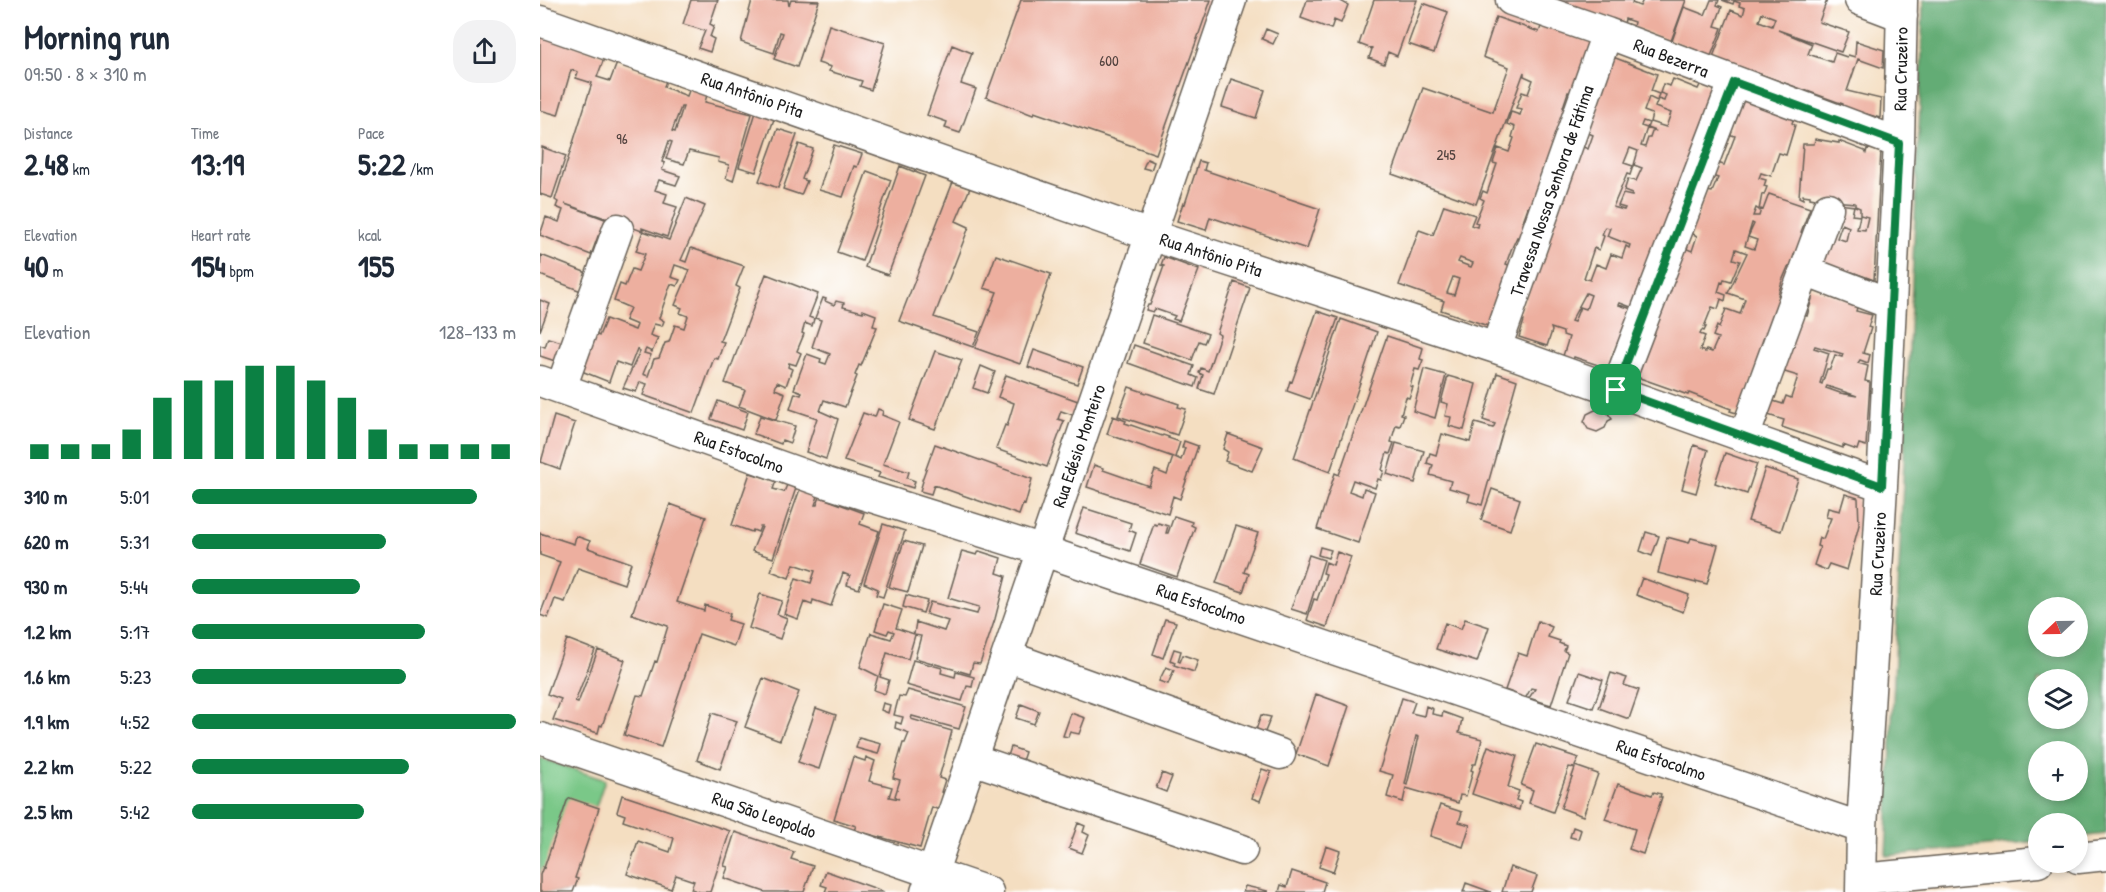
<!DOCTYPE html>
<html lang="en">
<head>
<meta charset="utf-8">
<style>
	body { margin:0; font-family:"Patrick Hand",sans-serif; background:#f2f2f3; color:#1f2937; height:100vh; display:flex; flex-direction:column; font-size:22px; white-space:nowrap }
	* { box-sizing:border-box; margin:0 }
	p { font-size:20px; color:#747a83 }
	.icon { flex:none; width:33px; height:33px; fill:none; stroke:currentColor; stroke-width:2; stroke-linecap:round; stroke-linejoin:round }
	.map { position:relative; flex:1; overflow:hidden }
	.details { display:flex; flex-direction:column; background:#fff; width:540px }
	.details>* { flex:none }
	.needle { width:39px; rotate:248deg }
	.buttons { position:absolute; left:1488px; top:597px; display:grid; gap:12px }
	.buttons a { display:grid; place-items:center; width:60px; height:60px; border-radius:50%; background:#fff; box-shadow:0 3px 9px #0003; font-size:30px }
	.pin { position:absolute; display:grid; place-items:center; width:51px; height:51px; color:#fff; margin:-26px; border-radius:12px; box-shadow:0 3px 9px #0006 }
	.round { display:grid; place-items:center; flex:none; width:63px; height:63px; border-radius:24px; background:#f2f2f3 }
	.overview { display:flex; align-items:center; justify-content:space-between; height:102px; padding:0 24px }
	h1 { font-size:33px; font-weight:700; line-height:45px }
	.stats { display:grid; grid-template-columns:repeat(3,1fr); gap:9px; height:102px; padding:6px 24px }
	.stats div { display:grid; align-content:center }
	.stats b { font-size:30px; font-weight:700 }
	.stats small { font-size:16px; font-weight:400 }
	.stats p { font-size:16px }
	.chart { height:168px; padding:12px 24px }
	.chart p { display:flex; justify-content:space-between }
	.chart svg { width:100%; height:108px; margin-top:6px; stroke:#0b8043; stroke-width:6 }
	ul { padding:0 24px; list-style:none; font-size:20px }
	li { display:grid; grid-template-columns:96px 72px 1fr; align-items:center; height:45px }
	li i { height:15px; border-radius:8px; background:#0b8043 }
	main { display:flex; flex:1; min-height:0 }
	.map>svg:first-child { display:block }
	.green { fill:#7ac888; stroke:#4b7252; stroke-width:1.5 }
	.forest { fill:#63ac74; stroke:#406448; stroke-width:1.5; fill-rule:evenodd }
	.building { fill:#edaf9f; fill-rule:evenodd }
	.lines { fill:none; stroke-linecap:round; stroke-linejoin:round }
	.minor-casing { stroke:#686056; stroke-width:33 }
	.minor { stroke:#fff; stroke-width:30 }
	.route-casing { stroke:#fff; stroke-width:12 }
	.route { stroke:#0b8043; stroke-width:8 }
	.labels { text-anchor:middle; stroke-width:6; stroke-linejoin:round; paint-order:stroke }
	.number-label { font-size:15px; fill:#50413d }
	.street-label { font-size:18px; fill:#1c1c1c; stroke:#fff }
</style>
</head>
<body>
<main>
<section class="details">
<div class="overview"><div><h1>Morning run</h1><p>09:50 · 8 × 310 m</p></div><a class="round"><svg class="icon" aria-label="share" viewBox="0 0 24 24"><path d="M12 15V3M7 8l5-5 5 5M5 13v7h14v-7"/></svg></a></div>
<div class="stats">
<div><p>Distance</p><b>2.48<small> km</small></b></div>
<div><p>Time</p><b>13:19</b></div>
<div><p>Pace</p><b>5:22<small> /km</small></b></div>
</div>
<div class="stats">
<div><p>Elevation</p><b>40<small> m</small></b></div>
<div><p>Heart rate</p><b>154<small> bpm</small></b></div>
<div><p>kcal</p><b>155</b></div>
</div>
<div class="chart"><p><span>Elevation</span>128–133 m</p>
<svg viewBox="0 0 160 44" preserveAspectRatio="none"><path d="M5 44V38M15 44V38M25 44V38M35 44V32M45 44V19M55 44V12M65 44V12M75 44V6M85 44V6M95 44V12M105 44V19M115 44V32M125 44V38M135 44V38M145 44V38M155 44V38"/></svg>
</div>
<ul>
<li><b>310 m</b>5:01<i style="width:88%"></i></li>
<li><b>620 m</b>5:31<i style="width:60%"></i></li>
<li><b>930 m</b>5:44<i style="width:52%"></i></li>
<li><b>1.2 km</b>5:17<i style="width:72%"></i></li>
<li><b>1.6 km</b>5:23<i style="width:66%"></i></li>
<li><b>1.9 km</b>4:52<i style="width:100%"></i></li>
<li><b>2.2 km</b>5:22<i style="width:67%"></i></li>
<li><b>2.5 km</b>5:42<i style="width:53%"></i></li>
</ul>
</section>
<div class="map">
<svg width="1566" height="892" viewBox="0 0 1566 892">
	<rect width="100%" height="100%" fill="#fff"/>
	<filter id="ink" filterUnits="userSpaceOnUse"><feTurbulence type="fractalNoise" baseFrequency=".0167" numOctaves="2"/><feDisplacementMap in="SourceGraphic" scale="12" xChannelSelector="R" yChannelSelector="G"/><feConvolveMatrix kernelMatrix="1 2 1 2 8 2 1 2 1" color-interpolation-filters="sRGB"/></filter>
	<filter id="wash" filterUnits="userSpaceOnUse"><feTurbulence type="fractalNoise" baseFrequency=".008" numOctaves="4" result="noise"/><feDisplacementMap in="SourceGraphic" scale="24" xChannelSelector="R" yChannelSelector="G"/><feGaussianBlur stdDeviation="1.35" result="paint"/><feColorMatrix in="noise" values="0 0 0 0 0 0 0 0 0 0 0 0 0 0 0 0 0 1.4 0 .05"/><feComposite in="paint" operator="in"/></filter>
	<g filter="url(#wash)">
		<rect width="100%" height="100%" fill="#f4dec1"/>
		<!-- green -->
		<path class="green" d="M0,758L65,780L27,892H0Z"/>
		<!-- forest -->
		<path class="forest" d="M1383,0H1566V834L1538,837V824H1498V841L1346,856L1381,85ZM1498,608H1538V646H1498ZM1498,680H1538V718H1498ZM1498,752H1538V790H1498Z"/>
		<g id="blocks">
			<!-- building -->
			<path class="building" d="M151,0H178L170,24L174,26L170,37L174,39L170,52L158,48L165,31L143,24Z
				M212,0H248L249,6L251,0L279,1L257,67L234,59L243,33L240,32L234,53L201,42Z
				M481,0H671L616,154L494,112L493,115L446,97Z
				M767,0H799L808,5L801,23L794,20L791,29L761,18Z
				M834,0H877L857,56L848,52L844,64L829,58L832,49L819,44Z
				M1011,0H1093L1092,3L1100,6L1103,0H1146L1131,41L1093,27L1094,22L1085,19L1084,24Z
				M1171,0H1179L1177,5L1182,7L1175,26L1182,28L1171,56L1132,41L1144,7L1165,15Z
				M1182,0H1287L1279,22L1309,32L1301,52L1238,30L1272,44L1268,54L1292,62L1295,53L1307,57L1308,55L1315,57L1316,41L1344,50L1343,68L1318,59L1307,91L1341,99L1340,118L1302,107L1303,104L1173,57L1191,10L1203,15L1205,8L1199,6L1200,3L1194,1L1193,4ZM1222,13L1235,18L1232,26L1219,21Z
				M883,3L908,12L894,53L868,44Z
				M956,17L999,32L1002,24L1056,44L1036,95L1028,92L1023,107L1030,110L995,210L988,207L983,221L990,223L984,239L977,237L971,250L966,264L974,267L951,327L901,310L904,301L859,285L879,230L893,235L904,205L935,215L931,225L937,227L938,223L935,222L944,200L940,198L943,191L947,193L957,164L953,163L958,148L969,152L974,138L972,137L975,127L967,124L971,112L980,115L982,109L976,108L982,92L988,94L993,80L984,76V72L936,204L852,174L883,88L953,112L969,67L943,57ZM920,258L933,263L931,267L918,262ZM913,277L919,279L914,295L907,293Z
				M289,25L345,43L331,90L320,86L322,81L289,71L291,67L278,63Z
				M726,29L738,34L733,44L722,39Z
				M0,34L65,56L57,77L70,81L77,63L126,80L124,87L147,96L150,88L167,95L165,102L212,114L193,181L186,178L189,165L178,162L179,158L149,151L144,164L126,159L132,142L129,141L122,162L125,163L122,170L140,176L136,185L119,180L115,190L127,194L124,203L137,207L127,237L102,228V231L25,204L70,221L64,239L58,236L51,255L0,235L6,217L19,222L23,210L16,207L18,202L15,200L52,83L36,78L38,72L31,70L18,115L0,110ZM141,107H143L135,132L132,131Z
				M412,45L432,53L421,84L436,89L420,133L405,128L407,122L387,115Z
				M1073,57L1117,74L1111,91L1119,94L1117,101L1109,97L1104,111L1112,114L1110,122L1126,127L1131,113L1115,107L1118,99L1124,101L1126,95L1120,93L1123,84L1130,86L1133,79L1158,89L1161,83L1181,90L1109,283L1101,280L1096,295L1099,310L1080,303L1079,305L1098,311L1082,354L1074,351L1069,367L1067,366V368L1034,357L1033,360L1023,356L1029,337L1023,335V332L1011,328L1012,331L1007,346L979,337L984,321L978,319L1041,146L1048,149L1053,135L1046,132ZM1103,121L1109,123L1107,128L1115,131L1112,132L1110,138H1108L1105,147L1101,146L1107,128L1101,126ZM1090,148L1098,151L1094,165L1102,168L1096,181L1088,179L1084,191L1092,194V196L1083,194L1078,206L1085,208L1084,210L1073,207L1087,174L1090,175L1093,166L1084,163ZM1065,227L1070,228L1067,236L1090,245L1089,248L1086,246L1082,258L1071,254L1066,268L1056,264L1050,280L1044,278L1054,248L1059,250L1064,236L1062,235ZM1046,293L1051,295L1046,309L1040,307L1034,322L1031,321Z
				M691,79L725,90L716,118L682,107Z
				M1201,98L1254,118L1252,123L1255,125L1246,155L1239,153L1231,176L1221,173L1219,178L1226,180L1224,186L1227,187L1224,195L1222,194L1219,210L1216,208L1213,216H1219L1221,209L1223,210L1229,194L1270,208L1261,232L1266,234L1260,255L1255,253L1252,262L1257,264L1255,269L1248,267L1242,281L1238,295L1244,298L1200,414L1190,411L1191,409L1149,393L1148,395L1097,377L1145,248L1152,251L1157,236L1151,233L1167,191L1172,192L1178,178L1172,176L1177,163L1184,165L1195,136L1188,134ZM1212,223L1214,224L1208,237L1217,240L1214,249L1205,246ZM1196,249L1207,253L1188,293L1205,299L1200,314L1186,309L1179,328L1177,326L1173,336L1178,338L1172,352L1166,350L1165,352L1160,350L1165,336L1160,334L1162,330L1164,331L1166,327H1164L1172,307L1178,309L1181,299L1185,301L1186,295L1178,292L1181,282L1183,283L1184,279L1191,281L1197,267L1200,261L1193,259Z
				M216,112L234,119L216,172L199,167Z
				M238,129L257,135L238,188L219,181Z
				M1275,139L1299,143V141L1325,151L1326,153L1327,149L1341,150L1334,280L1312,272L1310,277L1277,265L1299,204L1314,206L1312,215L1320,216L1317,229L1325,230L1328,217L1320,215V208L1315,206V203L1281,200L1270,198V196L1263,195V199L1259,197L1263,144H1274ZM1302,224L1309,227L1306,241L1297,238Z
				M259,144L273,149L262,179L267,181L261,195L243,189Z
				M294,145L322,154L317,167L314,166L303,197L279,190Z
				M2,147L26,156L12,198L0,194Z
				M607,159L614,162L611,170L603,168Z
				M659,161L666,163L664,170L780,209L767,249L670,217L666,230L637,221L643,203L645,204Z
				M360,166L385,176L348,275L325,267Z
				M327,171L351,180L322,261L297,252Z
				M413,182L430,188L416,221L429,227L394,317L439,332L433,347L359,321Z
				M146,198L165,206L141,260L146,262L151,248L204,266L196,286L200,288L180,341L184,342L178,359L174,358L154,413L103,395L107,384L100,382L96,392L83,388L100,351L97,349L90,367L76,362L69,382L39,370L53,333L59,336L66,319L95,330L97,325L85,320L90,308L74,301L80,284L85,286L92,269L98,271L105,254L96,251L103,231L129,240ZM135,265L150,270L135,305L142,308L140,313L148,316L144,328L135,325L129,342L125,343L119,358L114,359L108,376L103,374L111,355L104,353L106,349L112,352L118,338L110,335L114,324L122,326L124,321L119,318L130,286L131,284L137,286L140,280L131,277Z
				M1,255L47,273L41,291L0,275Z
				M456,255L511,274L480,364L435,348L457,292L444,288Z
				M624,257L659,270L639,321L633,319L635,316L615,309L613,312L606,310L608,305H610L624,266L621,265Z
				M226,274L278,294L269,317L274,319L272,326L265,323L262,333L264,334L257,351L261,353L256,365L249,363L248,367L252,369L246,386L237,382L235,389L245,393L236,420L199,406L205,390L185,383Z
				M694,282L710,288L674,394L659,389L663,375L659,373L661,368L668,371L680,335L677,333Z
				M1268,286L1318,304L1316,311L1332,315L1328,327L1331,328L1323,353L1330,355L1328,363L1320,360L1318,363L1328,366L1325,381L1330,382L1326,446L1319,444L1317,450L1303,445V448L1242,427L1244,420L1228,415L1233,401L1243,404L1246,396L1251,398L1258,376L1238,370L1258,314L1267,316L1272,299L1264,297ZM1275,346L1303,354L1302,357L1295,355L1290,369H1287L1282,384L1280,383L1289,353L1274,348ZM1287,386L1317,396L1300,393L1286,388Z
				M283,298L286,299L285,301L294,305L296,301L304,303L303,307L323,312V310L336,315L333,326L337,327L321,366L319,365L315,375L317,376L305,407L284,400L280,411L298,419L286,459L266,452L277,418L250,409L255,393L261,395L262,392L254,389L267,354L281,359L280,362L286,364L290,354L272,347L281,320L275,318Z
				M0,300L10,304L0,331Z
				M777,311L798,318L770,399L747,391L750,381L752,382Z
				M612,315L668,334L664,343L659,341L652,360L603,343Z
				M801,319L837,332L790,472L754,458Z
				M847,336L883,348L880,359L883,360L879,370L875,369L870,386L873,387L869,398L866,397L861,414L864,415L860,426L856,425L851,442L854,443L850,454L847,453L842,470L844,471L841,480L838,479L835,488L813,480L809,491L822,496L824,488L835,492L818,543L777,529L795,473L799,475Z
				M8,338L22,342L15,361L0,356V345L5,347Z
				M594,345L654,366L651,375L658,378L655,387L588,363Z
				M494,350L543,367L537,384L488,367Z
				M395,351L422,360L395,429L369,420Z
				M441,366L455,372L447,393L433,388Z
				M884,369L906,375L895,418L873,411Z
				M957,373L977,380L942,505L928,501L930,494L909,488L911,481L890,475L893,465L887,463L890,453L896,455L902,434L930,442L935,423L953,428L955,424L943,420Z
				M466,375L538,401L533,415L521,411L518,419L524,421L507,467L456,449L465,425L467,426L474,403L458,397Z
				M908,376L936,384L924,430L909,426L911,417L905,416L908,404L901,402Z
				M589,387L639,404L638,407L646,409L637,435L578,416Z
				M178,401L208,412L202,430L171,419Z
				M338,409L343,411L342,415L359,422L343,464L369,472L367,478L375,481L373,488L338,477L340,473L304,461L323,413L335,417Z
				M1055,410L1067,412L1072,419L1068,421L1065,428L1057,432L1048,429L1044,422L1047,414Z
				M14,416L35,423L20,469L1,462Z
				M220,416L255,426L250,443L242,440L241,444L214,434Z
				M573,416L586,421L585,423L622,436L623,435L629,437L628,438L640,442L635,457L641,460L645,448H642L644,441L658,446L640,499L633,496L628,514L547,487L554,465L563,468V470L609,486L615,470L627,475L633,457L567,434Z
				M688,434L723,447L712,471L685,461L688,452L683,449Z
				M856,443L884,451L875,483L847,474Z
				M395,444L492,479L485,505L483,504L479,515L394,485L391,494L380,491L383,481L382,480Z
				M1154,445L1168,450L1156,493L1142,489Z
				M1185,453L1217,464L1207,494L1175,483Z
				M1225,468L1258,479L1241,531L1208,521Z
				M210,473L236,481L233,489L244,492L247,485L256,488L233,558L212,551L222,527H220L218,532L213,530L212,532L192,525Z
				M260,489L278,496L275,505H277L280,497L324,513L320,524L339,531L319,589L307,585L310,576L303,573L291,606L273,600L272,605L264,602L258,619L244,614L256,578L271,583L275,571L254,564L249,578L231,571Z
				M952,489L980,499L970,530L941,520Z
				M1305,494L1318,498L1319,525L1307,570L1289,564L1286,570L1274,565L1280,547L1277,546L1279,537L1283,539L1291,518L1286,517L1288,508L1300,511Z
				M130,504L166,517L137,602L164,611L165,605L190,614L188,620L201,624L194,646L159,634L121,747L84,735L97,695L103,696L115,661L117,662L128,626L92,614Z
				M544,508L591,523L589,530L596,533L590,551L535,533Z
				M634,516L652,522L651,525L655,527L637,577L600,564L614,524L617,525L618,523L628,526L626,533H628Z
				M343,524L365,531L343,597L336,595L338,589L324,583Z
				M696,526L718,533L704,572L709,574L703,592L676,583Z
				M1106,532L1119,536L1112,556L1100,551Z
				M0,533L34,544L36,536L50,541L48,548L91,563L84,584L38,568L25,602L15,599L8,618L0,615L20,562L0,555Z
				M1127,537L1149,543L1151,538L1178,545L1167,584L1156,581V583L1118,573Z
				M364,541L382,546L368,592L349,587Z
				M780,547L791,550L788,558L778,555Z
				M422,551L437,555L439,551L461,558L457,573L466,576L455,619L440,664L433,663L430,674L375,658L381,636L375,635L368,659L347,653L340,677L349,680L345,694L334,690L338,676L320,667L331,633L351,639L354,632L349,630L347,634L335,630L343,604L362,610L356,628L374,634L376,622L404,631L408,621L386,614L390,602L437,614L439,607L408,598Z
				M797,552L811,557L787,627L767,620L774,599L777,600L786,574L783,573L786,562L793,565Z
				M769,555L784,560L767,614L751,609Z
				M1102,578L1149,595L1143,612L1096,595Z
				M220,594L242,601L237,614L247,618L240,639L209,628Z
				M366,595L387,601L383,613L363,607Z
				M625,619L636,622L623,658L613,654Z
				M925,619L949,627L937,662L896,649L905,623L921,629Z
				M998,621L1012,627L1008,637L1020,641L1019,643L1026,646L1024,651L1028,653L1011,705L989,698L995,689L991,688L984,701L975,697L976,694L965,690L978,653L987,656Z
				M27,639L55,650L35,702L38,703L58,650L85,660L62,726L60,725L58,733L13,720L21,699L7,694Z
				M634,649L641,651L638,661L640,662L643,655L658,660L654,672L634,665L635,662L630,660Z
				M373,660L402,668L401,673L415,677L416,672L434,677L432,687L427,686L422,701L366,685Z
				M626,667L634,670L628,684L619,681Z
				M1039,672L1063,680L1053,708L1029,700Z
				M1071,673L1087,678L1084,685L1099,690L1089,719L1059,708Z
				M223,678L259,692L240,740L205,727Z
				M368,690L426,707L419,729L372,716L371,719L412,731L399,778L405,780L401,792L404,793L399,810L392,807L380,848L314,830L316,826L294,819L313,757L325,761L326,757L335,761L329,781L352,787L349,797L359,799L355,796L360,780L353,778L363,743H365L369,733L355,728L356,722L361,724L363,717L354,715L359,696L365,697Z
				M776,694L809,706L789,766L756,754Z
				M862,698L875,702L871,713L884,716L886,706L893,709L892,714L902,716L903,712L922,719L919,733L942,739L936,764H933L931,770L933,771L926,796L920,795L918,803L866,788L863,802L847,797L853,775L839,771ZM876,736L879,737L867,785L865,784Z
				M343,703L350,705L348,713L341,710Z
				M481,704L499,711L494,724L476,718Z
				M276,708L296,715L279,769L258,762Z
				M172,713L197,721L180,769L157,760Z
				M531,713L545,718L539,734L530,732L528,737L523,736Z
				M721,715L731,717L722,739L714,736Z
				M319,738L341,744L338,754L316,748Z
				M996,744L1039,758L1035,766L1058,774L1043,816L1021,808L1035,768L1029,767L1013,812L989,803L993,790L981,785Z
				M948,746L977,756L968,787L979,791L976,800L981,802L979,810L932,794Z
				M471,747L485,752L480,767L466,762Z
				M722,769L731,772L720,801L712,798Z
				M622,773L632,777L626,792L616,788Z
				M1078,784L1112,795L1114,792L1121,794L1120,797H1122L1103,854L1089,849L1095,829L1065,819Z
				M82,795L190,831L170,892H160L151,889L154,881L136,875L131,889L87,874L98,841L130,852L134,838L83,821L85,815L77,812Z
				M30,798L59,808L35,878L38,879L33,892H0V875L3,867L4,868L27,801Z
				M900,805L922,812L919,822L930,825L923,847L890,836Z
				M538,823L545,826L543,832L549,835L542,853L529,848Z
				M1033,827L1041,830L1038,839L1030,837Z
				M195,832L254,852L251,859L273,866L264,892H225L184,878L188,867L184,866Z
				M786,846L800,851L793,872L779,867Z
				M970,867L997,876L991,892H962Z
				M286,871L337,889L344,892H285L287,887L281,885Z
				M752,871L785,882L782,892H739L741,885L747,887Z
				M926,883L951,892H923Z
				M705,886L728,891V892H703Z"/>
		</g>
	</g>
	<g filter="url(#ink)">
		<use href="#blocks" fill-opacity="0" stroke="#686056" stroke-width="1.5"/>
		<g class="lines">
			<defs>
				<path id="minor" d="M971,0L1067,33L1359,143
					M1320,0L1362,16
					M0,21L610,235L956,348L1342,486
					M1265,271L1351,304
					M956,348L1067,33
					M0,381L287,483L504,551L1322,828
					M21,388L78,229
					M1076,390L1194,82
					M1204,437L1288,208
					M467,656L740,754
					M0,738L448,892
					M432,759L702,850
					M1538,858L1566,855
					M1322,879L1498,862
					M386,892L691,0
					M1321,892L1322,828L1342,486L1359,143L1362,0"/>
			</defs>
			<!-- minor casing -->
			<use href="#minor" class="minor-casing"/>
			<!-- minor -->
			<use href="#minor" class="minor"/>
		</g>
	</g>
	<g class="lines" filter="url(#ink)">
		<defs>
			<path id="route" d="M1194,82L1359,143L1342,486L1076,390Z"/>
		</defs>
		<!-- route casing -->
		<use href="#route" class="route-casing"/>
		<!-- route -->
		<use href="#route" class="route"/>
	</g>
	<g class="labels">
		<!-- number labels -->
		<g class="number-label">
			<text x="569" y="66">600</text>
			<text x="82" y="144">96</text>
			<text x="906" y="160">245</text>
		</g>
		<!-- street labels -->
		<g class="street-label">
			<text transform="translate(1131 58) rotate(21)" y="6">Rua Bezerra</text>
			<text transform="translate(1361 69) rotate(-89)" y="6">Rua Cruzeiro</text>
			<text transform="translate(212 95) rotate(19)" y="6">Rua Antônio Pita</text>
			<text transform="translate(1012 191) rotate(-71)" y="6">Travessa Nossa Senhora de Fátima</text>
			<text transform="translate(671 255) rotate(18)" y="6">Rua Antônio Pita</text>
			<text transform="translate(539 446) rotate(-71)" y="6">Rua Edésio Monteiro</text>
			<text transform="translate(199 452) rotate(20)" y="6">Rua Estocolmo</text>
			<text transform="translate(1338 554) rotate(-87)" y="6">Rua Cruzeiro</text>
			<text transform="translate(661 604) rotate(19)" y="6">Rua Estocolmo</text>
			<text transform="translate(1121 760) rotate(19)" y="6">Rua Estocolmo</text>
			<text transform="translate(224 815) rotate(19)" y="6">Rua São Leopoldo</text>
		</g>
	</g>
</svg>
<div class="buttons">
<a><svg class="needle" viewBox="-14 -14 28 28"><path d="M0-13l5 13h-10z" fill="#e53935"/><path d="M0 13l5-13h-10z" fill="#747a83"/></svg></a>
<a><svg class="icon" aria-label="layers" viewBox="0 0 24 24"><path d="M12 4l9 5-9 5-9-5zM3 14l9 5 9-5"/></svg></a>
<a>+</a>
<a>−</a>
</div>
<div class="pin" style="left:1076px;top:390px;background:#1e9e55"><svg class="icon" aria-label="arrive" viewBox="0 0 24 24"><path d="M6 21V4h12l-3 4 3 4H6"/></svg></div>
</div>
</main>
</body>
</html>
